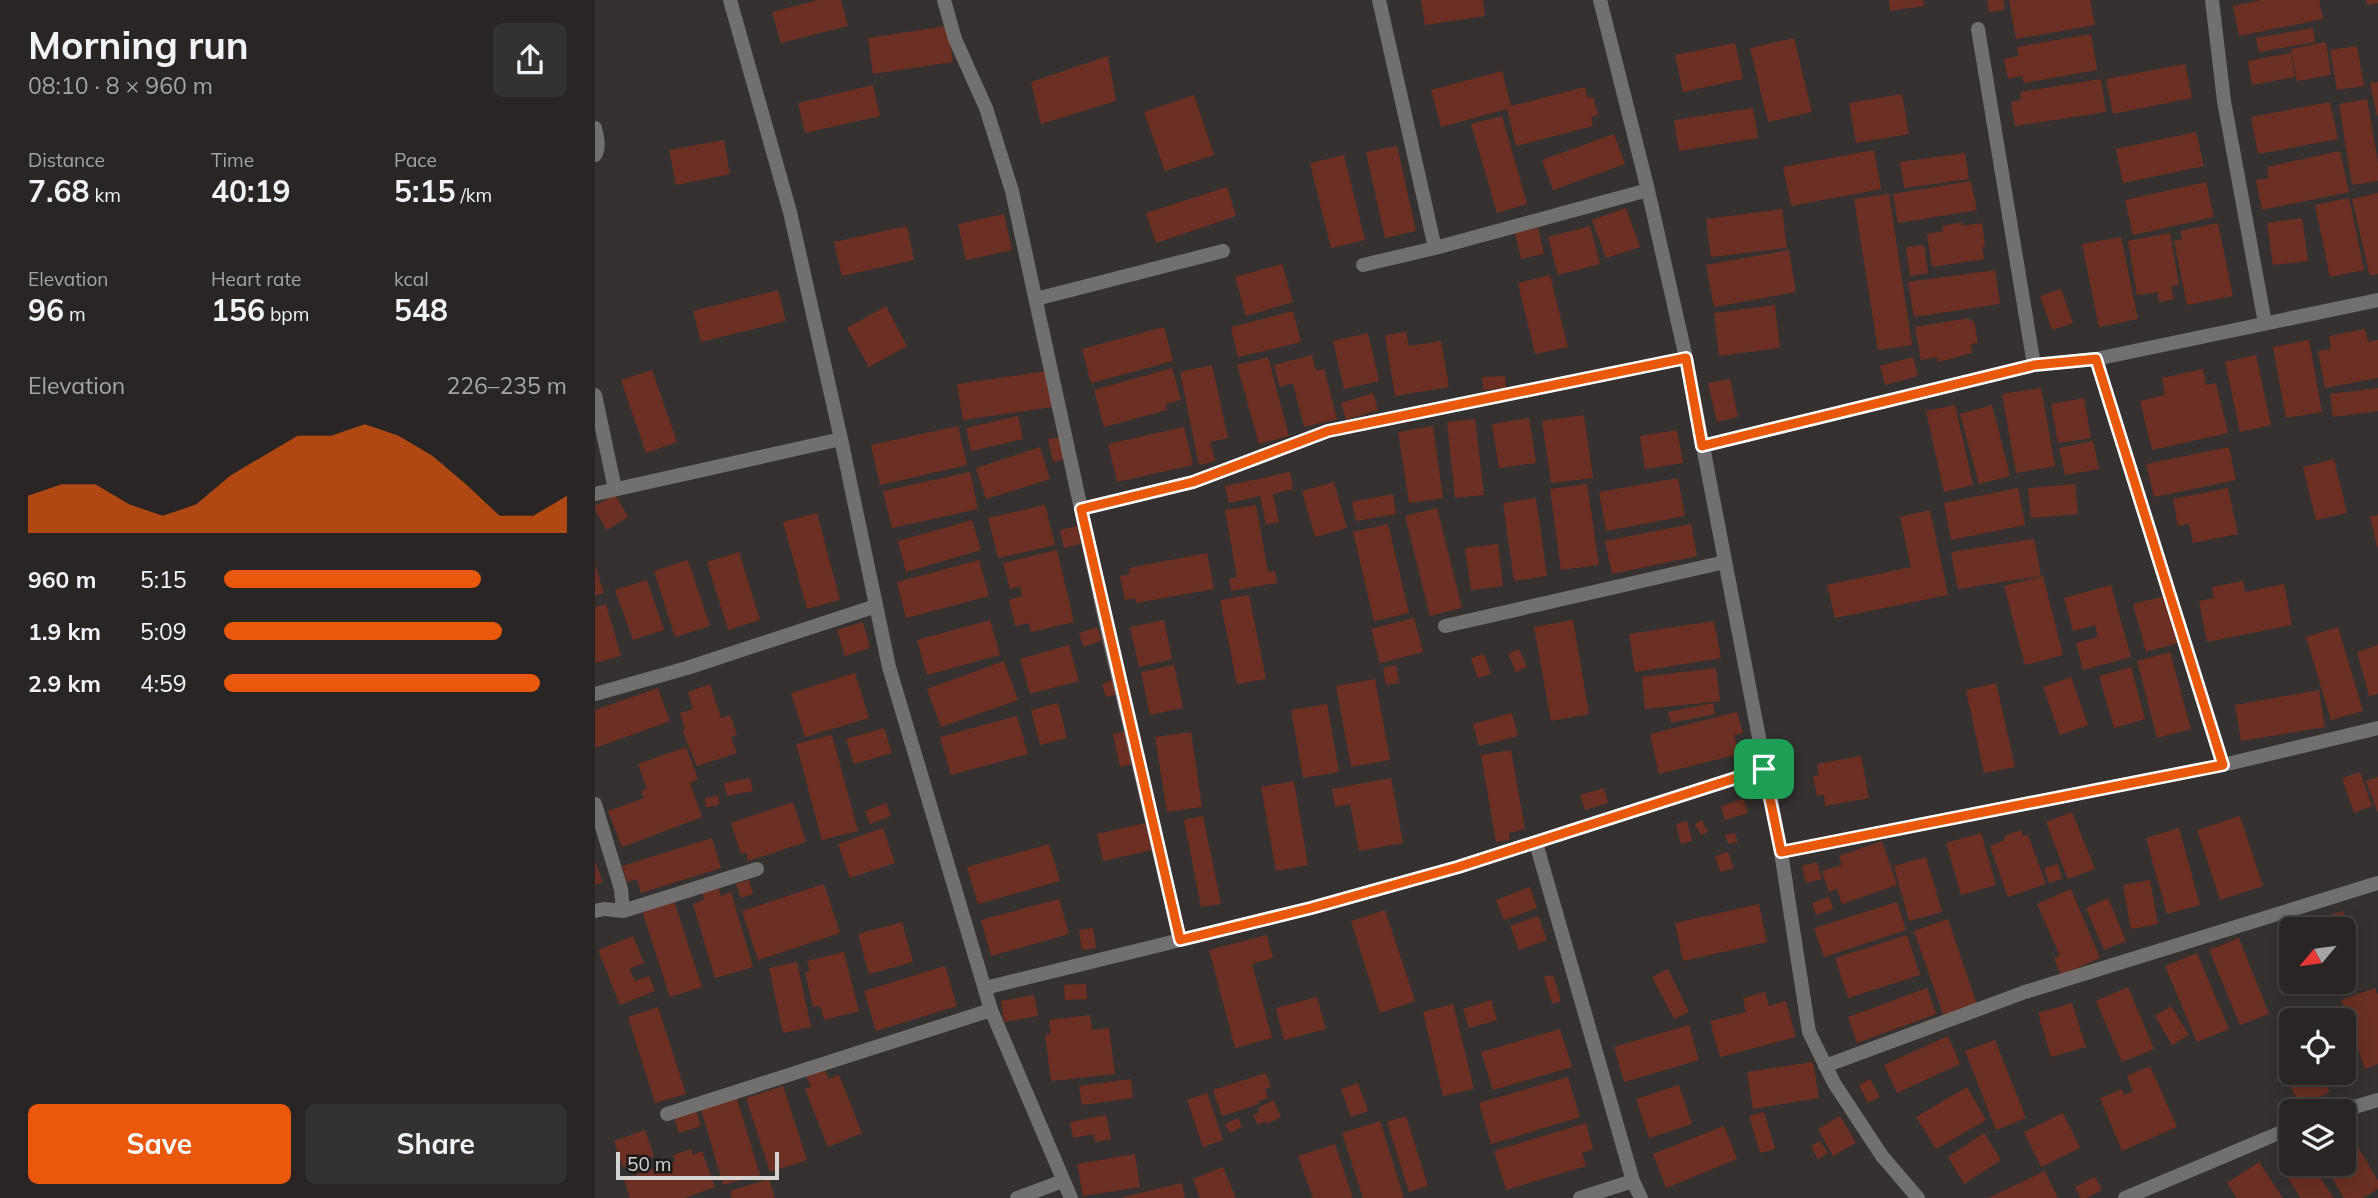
<!DOCTYPE html>
<html lang="en">
<head>
<meta charset="utf-8">
<style>
	body { margin:0; font-family:Mulish,sans-serif; background:#343131; color:#f1f3f6; height:100vh; display:flex; flex-direction:column; font-size:26px; white-space:nowrap }
	* { box-sizing:border-box; margin:0 }
	p { font-size:23px; color:#a5a5a6 }
	.icon { flex:none; width:38px; height:38px; fill:none; stroke:currentColor; stroke-width:2; stroke-linecap:round; stroke-linejoin:round }
	.map { position:relative; flex:1; overflow:hidden }
	.sheet { display:flex; flex-direction:column; background:#282524; width:595px }
	.sheet>* { flex:none }
	.needle { width:46px; rotate:241deg }
	.fabs { position:absolute; left:1684px; top:917px; display:grid; gap:14px }
	.fabs a { display:grid; place-items:center; width:77px; height:77px; border-radius:10px; background:#282524; box-shadow:0 4px 18px #0003,0 0 0 2px #444241; font-size:35px }
	.scale { position:absolute; left:21px; bottom:18px; width:163px; box-sizing:border-box; padding-left:7px; border:4px solid #d6d4d3; border-top:0; font-size:19px; line-height:24px; white-space:nowrap; color:#d6d4d3; -webkit-text-stroke:5px #1b1919; paint-order:stroke }
	.pin { position:absolute; display:grid; place-items:center; width:60px; height:60px; color:#fff; margin:-30px; border-radius:14px; box-shadow:0 4px 10px #0006 }
	.round { display:grid; place-items:center; flex:none; width:74px; height:74px; border-radius:10px; background:#343131 }
	.head { display:flex; align-items:center; justify-content:space-between; height:119px; padding:0 28px }
	h1 { font-size:38px; font-weight:700; line-height:52px }
	.stats { display:grid; grid-template-columns:repeat(3,1fr); gap:10px; height:119px; padding:7px 28px }
	.stats div { display:grid; align-content:center }
	.stats b { font-size:30px; font-weight:700 }
	.stats small { font-size:19px; font-weight:400 }
	.stats p { font-size:19px }
	.chart { height:196px; padding:14px 28px }
	.chart p { display:flex; justify-content:space-between }
	.chart svg { width:100%; height:126px; margin-top:7px; fill:#ea580c; opacity:.7 }
	.primary-button { display:flex; gap:14px; margin-top:auto; padding:14px 28px }
	.primary-button a { flex:1; height:80px; border-radius:10px; background:#ea580c; color:#fff; font-size:28px; font-weight:700; line-height:80px; text-align:center }
	.primary-button a+a { background:#343131; color:#f1f3f6 }
	ul { padding:0 28px; list-style:none; font-size:23px }
	li { display:grid; grid-template-columns:112px 84px 1fr; align-items:center; height:52px }
	li i { height:18px; border-radius:9px; background:#ea580c }
	main { display:flex; flex:1; min-height:0 }
	.map>svg:first-child { display:block }
	.building { fill:#6b3023 }
	.lines { fill:none; stroke-linecap:round; stroke-linejoin:round }
	.street { stroke:#716f6f; stroke-width:14 }
	.route-casing { stroke:#fff; stroke-width:14 }
	.route { stroke:#ea580c; stroke-width:9 }
</style>
</head>
<body>
<main>
<section class="sheet">
<div class="head"><div><h1>Morning run</h1><p>08:10 · 8 × 960 m</p></div><a class="round"><svg class="icon" aria-label="share" viewBox="0 0 24 24"><path d="M12 15V3M7 8l5-5 5 5M5 13v7h14v-7"/></svg></a></div>
<div class="stats">
<div><p>Distance</p><b>7.68<small> km</small></b></div>
<div><p>Time</p><b>40:19</b></div>
<div><p>Pace</p><b>5:15<small> /km</small></b></div>
</div>
<div class="stats">
<div><p>Elevation</p><b>96<small> m</small></b></div>
<div><p>Heart rate</p><b>156<small> bpm</small></b></div>
<div><p>kcal</p><b>548</b></div>
</div>
<div class="chart"><p><span>Elevation</span>226–235 m</p>
<svg viewBox="0 0 160 44" preserveAspectRatio="none"><path d="M0 44V31L10 27L20 27L30 34L40 38L50 34L60 24L70 17L80 10L90 10L100 6L110 10L120 17L130 27L140 38L150 38L160 31V44z"/></svg>
</div>
<ul>
<li><b>960 m</b>5:15<i style="width:75%"></i></li>
<li><b>1.9 km</b>5:09<i style="width:81%"></i></li>
<li><b>2.9 km</b>4:59<i style="width:92%"></i></li>
</ul>
<div class="primary-button"><a>Save</a><a>Share</a></div>
</section>
<div class="map">
<svg width="1783" height="1198" viewBox="0 0 1783 1198">
	<rect width="100%" height="100%" fill="#353130"/>
	<!-- building -->
	<path class="building" d="M223,0H246L253,26L186,43L177,12Z
		M826,0H888L890,16L830,25Z
		M1294,0H1328L1329,6L1295,11Z
		M1392,0H1408L1410,10L1394,12Z
		M1414,0H1495L1500,25L1421,39Z
		M1667,0H1724L1728,19L1644,36L1638,6Z
		M1771,0H1783V3L1772,5Z
		M352,26L358,62L278,74L273,38Z
		M1718,28L1720,42L1664,52L1661,38Z
		M1496,34L1502,70L1429,83L1427,76L1413,79L1409,59L1424,56L1422,47Z
		M1199,38L1217,112L1173,122L1155,48Z
		M1731,42L1736,75L1702,81L1696,49Z
		M1140,43L1148,79L1088,92L1080,55Z
		M1762,46L1769,86L1742,90L1735,50Z
		M1696,53L1700,77L1657,85L1653,61Z
		M513,56L521,101L446,124L436,82Z
		M1590,64L1597,98L1518,114L1511,79Z
		M907,71L916,106L990,87L993,98L998,97L1003,115L996,117L998,126L921,146L912,109L846,127L836,90Z
		M1506,79L1511,112L1420,126L1416,102L1426,100L1425,92Z
		M1783,82V115L1782,116L1775,83Z
		M278,85L285,116L210,133L203,103Z
		M1307,94L1314,134L1261,143L1254,103Z
		M599,95L619,155L570,171L549,112Z
		M1772,99L1783,162V181L1757,185L1744,104Z
		M1735,102L1743,139L1663,154L1656,117Z
		M1158,108L1163,138L1084,151L1079,120Z
		M907,116L932,204L902,213L876,124Z
		M1601,132L1609,166L1528,183L1521,149Z
		M1019,134L1030,164L958,190L947,160Z
		M129,140L135,174L81,185L74,150Z
		M802,146L821,231L790,238L771,152Z
		M1279,150L1286,189L1196,206L1188,167Z
		M1745,151L1754,192L1667,210L1661,180L1674,178L1672,167Z
		M1370,153L1374,179L1309,188L1305,162Z
		M749,155L770,240L736,248L715,163Z
		M1376,181L1382,210L1303,223L1298,194Z
		M1611,182L1619,217L1538,235L1530,200Z
		M632,187L641,216L561,243L551,213Z
		M1783,193V274L1775,276L1757,199Z
		M1294,194L1317,345L1283,350L1259,199Z
		M1754,198L1769,270L1735,277L1720,205Z
		M1031,208L1045,247L1011,258L997,220Z
		M1187,209L1192,248L1116,257L1111,219Z
		M409,214L417,250L371,260L363,224Z
		M1707,218L1713,261L1678,265L1672,223Z
		M1367,222V226L1387,223L1390,247H1387L1389,259L1337,267L1332,234L1348,231L1347,226Z
		M1623,223L1638,296L1592,305L1579,241L1587,239L1585,231Z
		M312,226L319,260L247,276L239,242Z
		M995,226L1005,264L963,275L953,237Z
		M943,228L949,254L926,259L920,233Z
		M1575,233L1584,285L1576,286L1579,299L1564,302L1563,292L1542,295L1533,241Z
		M1526,237L1543,319L1504,327L1487,244Z
		M1329,245L1333,273L1315,276L1311,247Z
		M1194,250L1201,292L1119,307L1111,265Z
		M687,264L698,302L651,316L640,277Z
		M1400,270L1405,304L1319,317L1313,282Z
		M955,275L973,347L940,354L923,283Z
		M1466,289L1478,323L1457,330L1445,296Z
		M183,290L191,321L106,342L98,311Z
		M1180,305L1185,348L1124,356L1119,313Z
		M291,306L312,346L274,367L252,328Z
		M698,311L706,342L643,357L636,327Z
		M1374,318L1375,321H1379L1383,343L1376,344L1377,353L1343,362L1342,357L1326,360L1320,327Z
		M569,327L578,361L496,383L487,349Z
		M1770,329L1773,342L1783,340V378L1730,388L1723,351L1736,349L1734,336Z
		M811,332L814,346L846,341L854,387L800,396L790,335Z
		M773,333L784,381L749,389L738,341Z
		M1714,340L1727,412L1691,418L1678,347Z
		M717,355L721,371L729,369L742,419L709,427L698,383L685,387L679,365Z
		M1661,355L1676,425L1645,432L1630,362Z
		M673,357L694,436L664,444L642,365Z
		M1318,357L1323,376L1290,385L1285,366Z
		M617,365L633,438L615,442L620,461L604,465L585,372Z
		M577,368L586,400L570,404L572,410L509,427L499,390Z
		M1608,369L1611,385L1621,383L1633,433L1557,450L1545,401L1570,395L1567,378Z
		M57,370L82,442L51,453L26,380Z
		M452,371L457,407L368,420L362,384Z
		M910,376L911,389L888,390L887,377Z
		M1135,379L1143,417L1122,422L1113,383Z
		M1446,388L1460,466L1421,473L1407,394Z
		M1783,388V411L1738,417L1735,394Z
		M778,393L783,410L751,420L746,403Z
		M1489,398L1496,438L1463,443L1456,404Z
		M1360,405L1378,485L1349,492L1331,411Z
		M1397,405L1415,476L1384,484L1365,414Z
		M989,415L998,478L956,483L947,421Z
		M423,416L428,439L376,451L371,428Z
		M934,418L941,463L904,468L897,424Z
		M880,419L889,495L860,498L852,422Z
		M363,426L372,465L285,485L276,445Z
		M838,426L848,498L814,503L803,432Z
		M589,427L598,465L522,482L513,444Z
		M1082,430L1088,463L1050,469L1045,436Z
		M467,437L471,459L458,462L453,439Z
		M1498,441L1504,469L1470,475L1464,448Z
		M445,447L455,479L391,499L381,468Z
		M1634,447L1641,480L1559,497L1551,464Z
		M1739,459L1752,513L1721,520L1708,467Z
		M375,472L383,509L297,528L288,491Z
		M695,472L698,489L678,494L684,522L671,524L665,496L634,503L630,486Z
		M1083,478L1090,516L1011,531L1004,492Z
		M739,482L752,528L720,537L707,491Z
		M992,484L1004,565L966,570L955,489Z
		M1480,484L1483,514L1436,518L1433,488Z
		M1423,488L1430,525L1356,540L1349,503Z
		M1633,488L1643,534L1598,543L1594,524L1583,526L1578,499Z
		M20,494L33,517L12,530L0,510V506Z
		M798,494L801,514L761,521L757,502Z
		M941,498L952,576L919,581L908,503Z
		M450,505L460,545L403,558L393,518Z
		M661,505L673,572L680,571L682,583L636,591L634,579L642,577L630,510Z
		M842,508L867,608L835,616L810,516Z
		M1335,510L1353,595L1240,618L1232,585L1316,567L1305,517Z
		M222,513L245,600L212,609L188,522Z
		M1783,515V547H1782L1775,516Z
		M377,520L386,550L311,572L303,541Z
		M793,524L814,613L779,621L758,532Z
		M1096,524L1102,556L1017,574L1010,541Z
		M483,526L486,544L469,548L465,530Z
		M1439,539L1446,576L1363,589L1356,552Z
		M903,544L908,586L876,590L870,548Z
		M462,550L479,622L436,632L434,623L420,626L414,600L427,596L425,586L415,589L408,563Z
		M144,552L165,620L133,630L112,562Z
		M612,553L619,589L541,603L540,598L530,600L525,576L535,574L534,568Z
		M93,560L115,626L80,637L59,571Z
		M384,560L394,596L311,618L302,582Z
		M0,564L9,593L0,596Z
		M1448,576L1468,655L1430,665L1409,586Z
		M52,580L69,630L38,640L20,590Z
		M1648,581L1650,592L1689,584L1697,625L1612,642L1604,601L1619,598L1617,587Z
		M1516,585L1536,657L1488,670L1481,643L1503,637L1500,625L1478,631L1469,598Z
		M654,595L671,679L642,684L625,600Z
		M1570,596L1583,643L1551,652L1538,604Z
		M11,604L26,656L0,663V607Z
		M819,618L828,652L785,663L776,629Z
		M395,620L405,655L332,675L322,640Z
		M569,620L577,659L544,667L535,627Z
		M978,620L994,714L956,721L939,627Z
		M1119,621L1126,658L1040,672L1034,634Z
		M268,622L275,648L250,656L242,630Z
		M502,627L507,640L489,647L484,633Z
		M1743,627L1768,711L1736,720L1711,637Z
		M474,645L484,681L435,694L425,659Z
		M1783,645V694L1774,696L1762,652Z
		M924,649L932,667L921,672L913,654Z
		M1575,652L1596,729L1562,738L1542,661Z
		M889,654L896,674L883,678L876,658Z
		M409,661L423,700L346,727L332,689Z
		M579,665L588,708L555,715L546,672Z
		M801,665L804,683L791,685L788,668Z
		M1536,667L1550,719L1519,728L1504,676Z
		M1121,668L1125,701L1050,709L1047,677Z
		M260,673L274,718L210,737L196,693Z
		M1476,677L1493,725L1465,735L1448,687Z
		M780,679L795,760L756,767L741,686Z
		M517,680L522,694L511,697L507,684Z
		M1401,683L1420,767L1389,773L1371,690Z
		M115,684L126,718L135,715L142,735L136,737L142,753L102,766L87,730L90,729L85,713L98,709L93,692Z
		M63,688L75,721L0,748V710Z
		M1724,690L1730,727L1646,741L1640,705Z
		M463,703L472,738L445,745L436,710Z
		M1118,703L1120,714L1076,723L1073,712Z
		M732,704L744,772L708,778L696,710Z
		M1142,712L1148,733L1139,735L1144,754L1064,774L1055,734Z
		M917,713L923,736L884,746L878,724Z
		M422,716L433,754L356,775L345,737Z
		M289,728L297,753L259,764L251,739Z
		M533,731L541,763L525,767L518,734Z
		M596,732L607,807L572,812L560,737Z
		M237,735L263,831L227,840L201,744Z
		M91,747L103,779L95,783L107,817L27,847L13,811L49,798L46,791L52,789L43,764Z
		M916,750L930,829L914,833L915,840L901,842L886,755Z
		M1266,756L1274,798L1230,806L1229,795L1222,796L1218,776L1224,775L1222,764Z
		M1765,772L1777,806L1759,813L1747,778Z
		M1783,777V813L1771,781Z
		M155,778L158,791L132,796L129,783Z
		M796,778L808,843L764,851L755,804L740,807L737,789Z
		M699,781L713,865L681,871L666,787Z
		M1009,788L1013,803L990,810L985,795Z
		M123,796L124,805L111,807L110,798Z
		M1149,799L1153,813L1130,820L1126,806Z
		M198,802L211,842L153,861L151,852L146,854L136,823Z
		M291,803L296,816L275,824L270,811Z
		M1477,812L1500,869L1473,879L1451,822Z
		M608,816L626,904L606,907L589,820Z
		M1645,816L1668,886L1625,900L1602,830Z
		M1107,820L1113,832L1106,835L1100,824Z
		M1092,821L1097,841L1086,844L1081,824Z
		M551,823L557,850L508,861L502,834Z
		M288,828L300,863L255,878L243,844Z
		M1584,828L1605,905L1572,914L1551,838Z
		M1426,830L1428,836L1433,835L1451,884L1413,897L1395,846L1410,840L1409,836Z
		M1140,833L1143,842L1133,844L1130,835Z
		M1386,833L1401,885L1366,895L1351,843Z
		M117,838L126,868L46,893L42,879L32,882L27,866Z
		M1287,841L1302,885L1247,904L1242,889L1234,892L1227,871L1247,865L1244,856Z
		M454,844L465,881L383,904L372,867Z
		M1133,852L1139,868L1125,872L1120,856Z
		M1331,857L1347,912L1314,921L1299,866Z
		M0,861L8,882L0,885Z
		M1222,862L1227,879L1211,883L1207,866Z
		M1463,864L1467,879L1454,883L1449,868Z
		M154,880L158,894L146,898L141,884Z
		M1555,880L1563,924L1536,929L1528,885Z
		M229,884L245,933L163,960L147,911Z
		M123,887L126,896L136,892L158,967L120,978L98,904L109,900L107,892Z
		M935,887L942,908L909,920L901,900Z
		M1476,889L1505,958L1466,975L1459,958L1465,956L1442,904Z
		M1234,897L1238,909L1221,915L1217,903Z
		M1513,898L1531,941L1509,950L1491,908Z
		M464,899L474,934L396,956L386,920Z
		M79,901L107,987L75,997L47,911Z
		M1302,902L1311,930L1229,957L1219,928Z
		M1164,904L1172,942L1088,961L1080,923Z
		M790,910L820,1001L785,1013L756,921Z
		M1748,911L1761,953L1748,957V929H1712L1710,922Z
		M943,916L952,940L924,950L915,926Z
		M1353,919L1382,1005L1349,1017L1319,931Z
		M307,922L318,962L274,974L263,934Z
		M498,928L501,948L487,950L484,930Z
		M672,935L678,958L657,964L677,1038L640,1048L614,950Z
		M1312,935L1325,975L1253,998L1240,958Z
		M38,936L49,963L34,969L40,981L54,976L60,991L25,1005L3,950Z
		M1644,938L1674,1014L1645,1025L1614,950Z
		M249,952L264,1011L229,1020L225,1006L218,1007L210,972L215,971L212,961Z
		M1602,953L1634,1029L1602,1042L1570,966Z
		M202,962L216,1027L188,1033L174,968Z
		M350,966L362,1006L281,1031L269,991Z
		M1073,969L1094,1012L1079,1019L1057,977Z
		M958,975L966,1001L957,1004L949,977Z
		M491,984L492,999L470,1000L469,985Z
		M1533,987L1559,1049L1527,1062L1501,1001Z
		M1332,988L1341,1014L1262,1043L1253,1017Z
		M1780,988L1783,995V1064L1770,1069L1746,1000Z
		M1170,992L1174,1006L1191,1001L1201,1037L1125,1057L1115,1021L1151,1012L1148,998Z
		M439,995L443,1016L409,1022L406,1001Z
		M722,997L731,1029L689,1040L681,1008Z
		M896,1000L902,1020L874,1028L868,1009Z
		M1477,1003L1491,1047L1456,1057L1443,1013Z
		M858,1004L879,1089L848,1096L828,1012Z
		M1576,1006L1594,1035L1577,1045L1560,1016Z
		M63,1007L91,1094L60,1103L33,1017Z
		M495,1015L497,1030L514,1028L520,1074L456,1081L450,1035L456,1034L454,1020Z
		M1094,1025L1104,1060L1029,1082L1019,1047Z
		M965,1029L977,1067L898,1090L886,1052Z
		M1353,1036L1365,1064L1302,1093L1289,1065Z
		M1400,1040L1431,1118L1401,1130L1370,1051Z
		M1218,1062L1224,1098L1158,1109L1152,1072Z
		M1696,1062V1073H1725L1735,1092L1705,1106L1686,1067Z
		M228,1066L234,1079L244,1075L267,1133L233,1147L210,1089L216,1087L210,1073Z
		M1555,1066L1582,1127L1527,1151L1505,1098L1527,1089L1529,1095L1538,1091L1532,1076Z
		M671,1073L676,1087L670,1089L673,1098L663,1101L664,1104L627,1116L618,1090Z
		M973,1077L985,1117L896,1144L884,1103Z
		M536,1079L538,1098L487,1105L484,1086Z
		M1275,1079L1285,1097L1273,1103L1264,1085Z
		M763,1083L773,1111L756,1117L746,1089Z
		M1084,1085L1097,1124L1054,1138L1041,1099Z
		M188,1086L212,1160L175,1172L151,1098Z
		M1372,1087L1391,1120L1341,1149L1321,1117Z
		M612,1093L628,1140L608,1147L592,1100Z
		M142,1099L165,1175L128,1185L106,1109Z
		M678,1100L686,1117L671,1124L670,1121L663,1125L658,1115L665,1112L663,1108Z
		M101,1110L106,1126L84,1133L79,1117Z
		M1169,1112L1180,1149L1165,1153L1154,1116Z
		M1468,1113L1485,1148L1446,1167L1429,1132Z
		M511,1115L516,1139L500,1142L499,1134L478,1138L475,1122Z
		M811,1116L833,1186L814,1192L792,1122Z
		M1245,1116L1261,1143L1238,1156L1223,1129Z
		M643,1118L647,1127L635,1133L630,1124Z
		M785,1121L809,1198H768L747,1133Z
		M1748,1121L1783,1181V1189L1768,1198H1749L1729,1164H1748Z
		M991,1123L998,1149L987,1153L991,1166L911,1190L899,1151Z
		M1129,1126L1142,1159L1071,1188L1058,1154Z
		M50,1130L59,1156L28,1167L19,1141Z
		M1389,1133L1406,1160L1369,1184L1353,1157Z
		M1225,1141L1233,1153L1223,1159L1216,1146Z
		M740,1144L758,1198H718L703,1156Z
		M96,1149L98,1155L107,1151L120,1187L90,1198H35L29,1179L81,1161L78,1155Z
		M540,1154L545,1187L488,1196L482,1164Z
		M1664,1162L1688,1198H1642L1632,1183Z
		M1696,1164H1716L1739,1198H1706L1687,1169Z
		M628,1167L641,1198H605L598,1179Z
		M1450,1171L1463,1198H1393Z
		M1500,1177L1507,1190L1492,1198H1486L1480,1187Z
		M174,1179L180,1198H137L135,1191Z
		M587,1183L590,1198H528V1197Z"/>
	<g class="lines">
		<!-- street -->
		<path class="street" d="M135,0L195,212L246,439L294,667L396,1010L476,1198
			M349,0L360,39L391,108L417,191L513,633L585,940
			M784,0L840,248
			M1005,0L1053,190L1091,358L1186,852L1214,1032L1239,1083L1287,1156L1323,1198
			M1617,0L1629,101L1670,323
			M1383,29L1439,365
			M0,128C2,137 5,147 0,155
			M768,265L840,248L1053,190
			M441,299L628,251
			M1501,359L1628,765
			M0,395L20,489
			M1107,446L1439,365L1501,359L1783,300
			M0,494L246,439
			M486,509L598,482L733,431L1091,358
			M850,626L1130,562
			M0,694L92,668L281,606
			M0,804L26,889L28,911L9,909L0,911
			M941,843L1038,1181L985,1198
			M1186,852L1628,765L1783,728
			M28,911L162,869
			M390,988L716,908L863,867L1169,769
			M1230,1066L1430,992L1783,883
			M1746,1111L1783,1100
			M72,1114L396,1010
			M1038,1181L1046,1198
			M422,1198L468,1181
			M1530,1198L1696,1128"/>
	</g>
	<g class="lines">
		<defs>
			<path id="route" d="M1091,358L1107,446L1439,365L1501,359L1628,765L1186,852L1169,769L863,867L716,908L585,940L486,509L598,482L733,431Z"/>
		</defs>
		<!-- route casing -->
		<use href="#route" class="route-casing"/>
		<!-- route -->
		<use href="#route" class="route"/>
	</g>
</svg>
<div class="fabs">
<a><svg class="needle" viewBox="-14 -14 28 28"><path d="M0-13l5 13h-10z" fill="#e53935"/><path d="M0 13l5-13h-10z" fill="#a5a5a6"/></svg></a>
<a><svg class="icon" aria-label="locate" viewBox="0 0 24 24"><circle cx="12" cy="12" r="6"/><path d="M12 2v4M12 18v4M2 12h4M18 12h4"/></svg></a>
<a><svg class="icon" aria-label="layers" viewBox="0 0 24 24"><path d="M12 4l9 5-9 5-9-5zM3 14l9 5 9-5"/></svg></a>
</div>
<div class="scale">50 m</div>
<div class="pin" style="left:1169px;top:769px;background:#1e9e55"><svg class="icon" aria-label="arrive" viewBox="0 0 24 24"><path d="M6 21V4h12l-3 4 3 4H6"/></svg></div>
</div>
</main>
</body>
</html>
